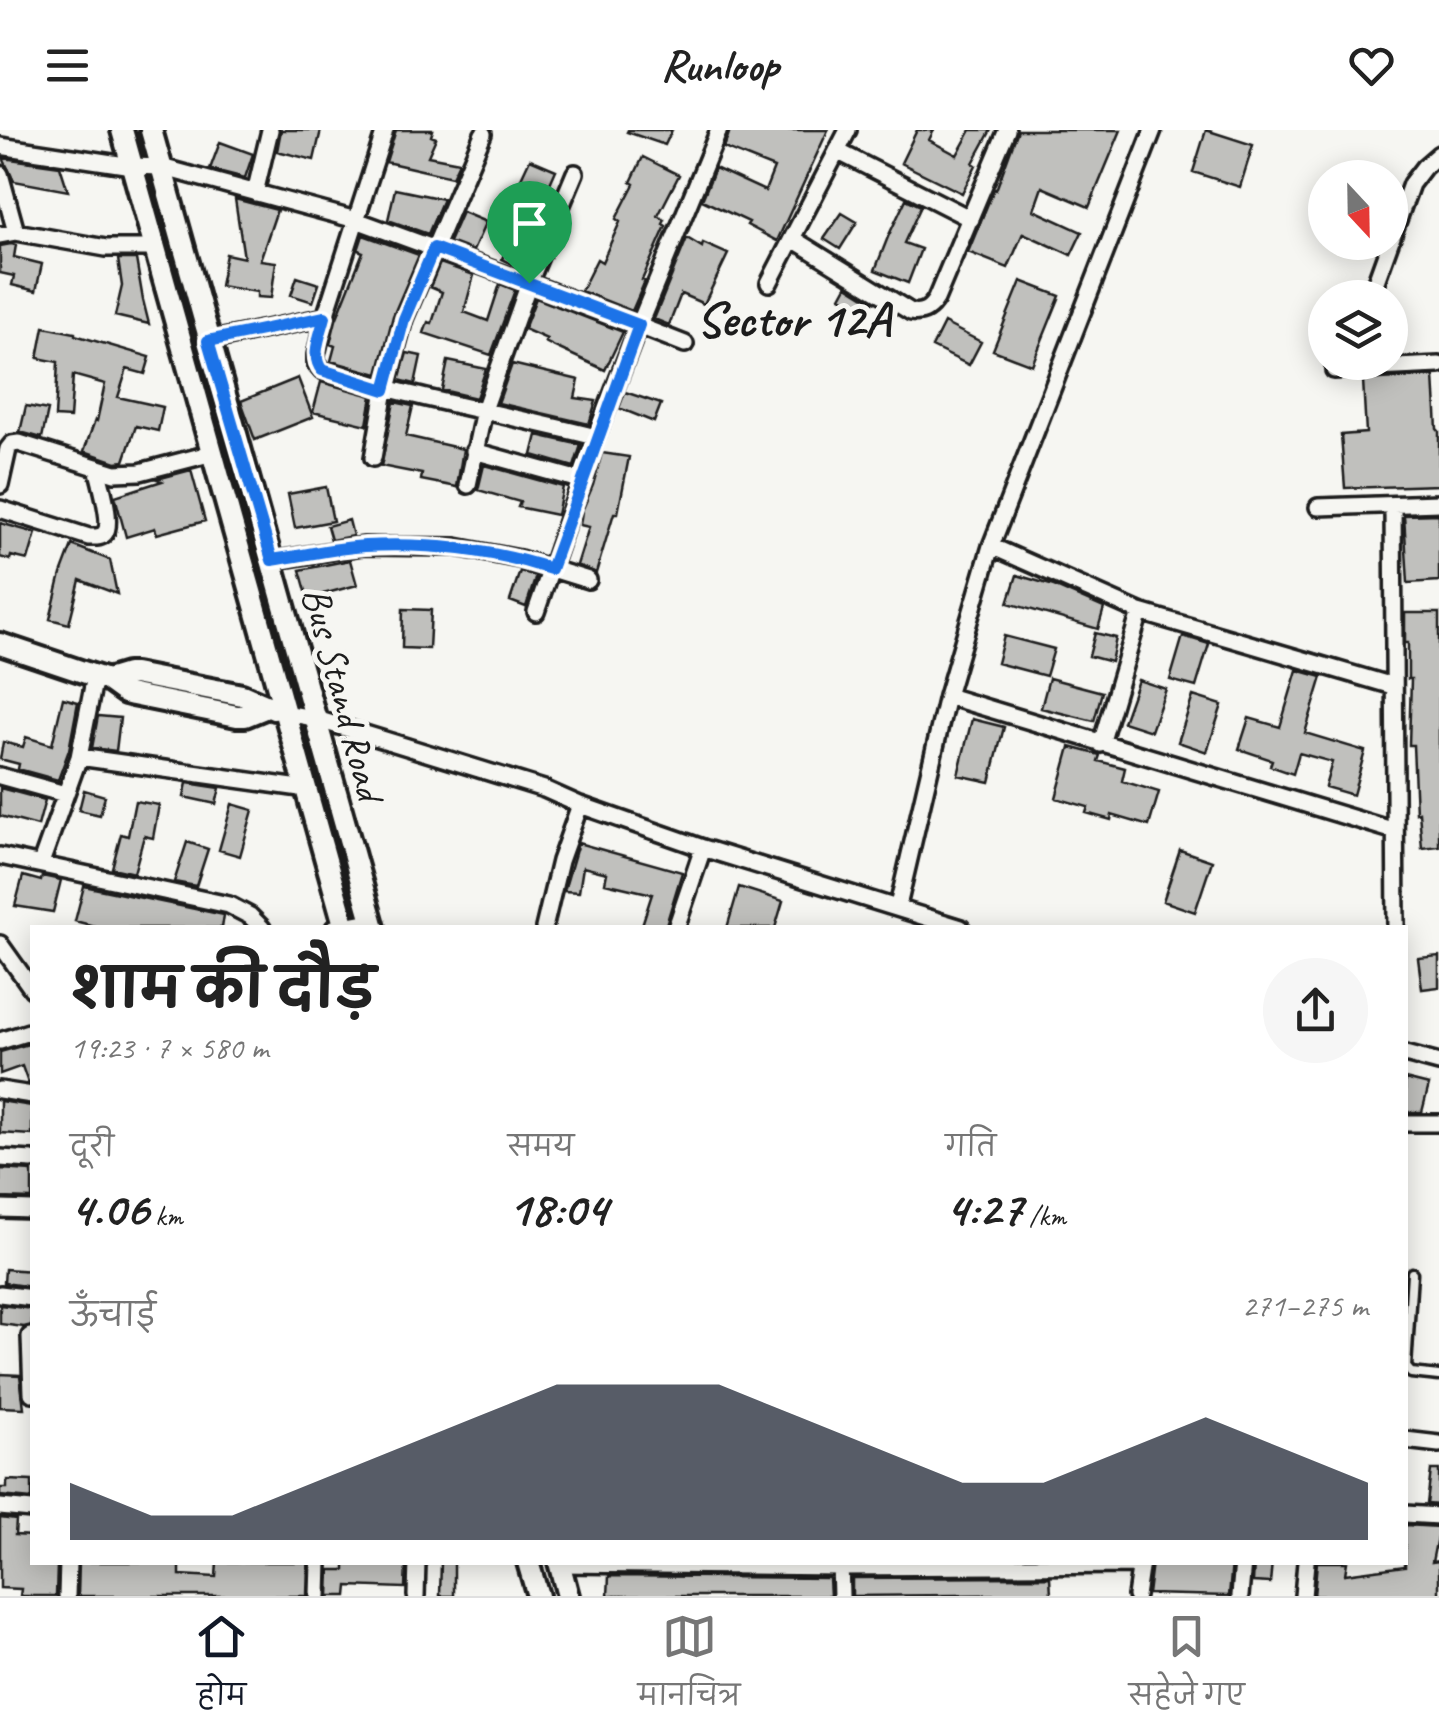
<!DOCTYPE html>
<html lang="hi">
<head>
<meta charset="utf-8">
<style>
	body { margin:0; font-family:Caveat,"Playpen Sans Deva",sans-serif; background:#f6f6f6; color:#222; height:100vh; display:flex; flex-direction:column; font-size:38px; white-space:nowrap }
	* { box-sizing:border-box; margin:0 }
	p { font-size:32px; color:#767676 }
	.icon { flex:none; width:55px; height:55px; fill:none; stroke:currentColor; stroke-width:2; stroke-linecap:round; stroke-linejoin:round }
	.map { position:relative; flex:1; overflow:hidden }
	.drawer { position:absolute; left:30px; top:795px; width:1378px; height:640px; display:flex; flex-direction:column; background:#fff; border-radius:0px; box-shadow:0 5px 25px #0003 }
	.drawer>* { flex:none }
	.needle { width:65px; rotate:158deg }
	.buttons { position:absolute; left:1308px; top:30px; display:grid; gap:20px }
	.buttons a { display:grid; place-items:center; width:100px; height:100px; border-radius:50%; background:#fff; box-shadow:0 5px 25px #0003; font-size:50px }
	.pin { position:absolute; display:grid; place-items:center; width:85px; height:85px; color:#fff; margin:-102px -42px; border-radius:50% 50% 50% 0; rotate:-45deg; box-shadow:0 0 10px #0007 }
	.pin .icon { rotate:45deg }
	.round { display:grid; place-items:center; flex:none; width:105px; height:105px; border-radius:52px; background:#f6f6f6 }
	.overview { display:flex; align-items:center; justify-content:space-between; height:170px; padding:0 40px }
	h1 { font-size:55px; font-weight:700; line-height:75px }
	.stats { display:grid; grid-template-columns:repeat(3,1fr); gap:15px; height:170px; padding:10px 40px }
	.stats div { display:grid; align-content:center }
	.stats b { font-size:50px; font-weight:700 }
	.stats small { font-size:28px; font-weight:400 }
	.stats p { font-size:28px }
	.chart { height:280px; padding:20px 40px }
	.chart p { display:flex; justify-content:space-between }
	.chart svg { width:100%; height:180px; margin-top:10px; fill:#111827; opacity:.7 }
	header { display:flex; justify-content:space-between; align-items:center; height:130px; padding:0 40px; background:#fff; font-size:45px; font-weight:700 }
	.tab-bar { display:flex; justify-content:space-around; align-items:center; height:140px; border-top:2px solid #e0e0e0; background:#fff; font-size:28px; color:#767676 }
	.tab-bar a { display:grid; justify-items:center; gap:5px }
	.tab-bar .active { color:#111827 }
	.map>svg:first-child { display:block }
	.building { fill:#c0c0bd; stroke:#1c1c1c; stroke-width:2.5 }
	.lines { fill:none; stroke-linecap:round; stroke-linejoin:round }
	.service-casing { stroke:#1c1c1c; stroke-width:15 }
	.minor-casing { stroke:#1c1c1c; stroke-width:22 }
	.tertiary-casing { stroke:#1c1c1c; stroke-width:28 }
	.service { stroke:#f6f6f2; stroke-width:8 }
	.minor { stroke:#f6f6f2; stroke-width:15 }
	.tertiary { stroke:#f6f6f2; stroke-width:20 }
	.route-casing { stroke:#fff; stroke-width:20 }
	.route { stroke:#1a73e8; stroke-width:12 }
	.labels { text-anchor:middle; stroke-width:10; stroke-linejoin:round; paint-order:stroke }
	.street-label { font-size:40px; fill:#1c1c1c; stroke:#f6f6f2 }
	.district-label { font-size:50px; font-weight:bold; fill:#1c1c1c; stroke:#f6f6f2 }
</style>
</head>
<body>
<header><svg class="icon" aria-label="menu" viewBox="0 0 24 24"><path d="M4 6h16M4 12h16M4 18h16"/></svg>Runloop<svg class="icon" aria-label="heart" viewBox="0 0 24 24"><path d="M12 20l-8-8c-3-5 5-10 8-4 3-6 11-1 8 4z"/></svg></header>
<div class="map">
<svg width="1439" height="1466" viewBox="0 0 1439 1466">
	<rect width="100%" height="100%" fill="#f6f6f2"/>
	<filter id="ink" filterUnits="userSpaceOnUse"><feTurbulence type="fractalNoise" baseFrequency=".01" numOctaves="2"/><feDisplacementMap in="SourceGraphic" scale="20" xChannelSelector="R" yChannelSelector="G"/><feConvolveMatrix kernelMatrix="1 2 1 2 8 2 1 2 1" color-interpolation-filters="sRGB"/></filter>
	<g filter="url(#ink)">
		<!-- building -->
		<path class="building" d="M281,0H321L314,30L277,21Z
			M396,0H433L431,6L436,8L428,26L459,32L452,47L386,32Z
			M628,0H672L665,15L627,2Z
			M730,0H828L777,111L747,95L749,92L702,70L715,38L765,61L774,38L724,18Z
			M917,0H934L929,10L957,25L971,0H991L973,33L976,35L962,63L901,33Z
			M1018,0H1121L1089,77L1042,57L1034,80L1082,102L1071,125L1023,103L1008,138L968,122L994,59L996,60Z
			M1206,0L1253,15L1240,57L1193,42Z
			M220,12L253,24L245,48L210,39Z
			M643,27L679,45L658,86L665,90L663,94L666,96L642,150L645,151L632,181L581,161L597,129L602,132L620,92L616,89L634,54L631,52Z
			M3,28L60,36L68,61L14,51Z
			M530,29L556,40L541,74L549,77L523,139L502,129L520,84L513,81L522,59L517,57Z
			M395,59L443,69L428,104L388,90Z
			M235,69L277,80L260,130L276,132L271,168L257,167V162L220,156L226,124L244,128Z
			M906,69L921,76L904,113L921,119L908,153L875,140L888,107Z
			M462,82L486,92L473,121L449,112Z
			M842,83L857,92L840,119L824,109Z
			M363,105L419,125L393,186L378,244L331,231L335,216L330,214L336,190L363,122L358,120Z
			M687,108L702,117L703,113L728,124L704,174L681,164L669,195L654,189Z
			M11,114L16,115L14,127L42,134L36,161L12,155L14,146L0,143V116Z
			M118,129H136L143,170L149,194L115,186L122,156Z
			M440,133L474,145L464,182L488,191L500,154L515,160L491,225L424,203L428,192L432,193L442,162L430,157Z
			M297,147L319,154L313,172L291,165Z
			M1021,151L1060,166L1032,235L993,220Z
			M847,156L873,172L868,182L841,167Z
			M536,168L623,202L605,240L555,217L545,212L547,209L524,199Z
			M944,193L981,212L969,235L932,217Z
			M44,197L75,203V205L150,227L145,244L127,239L118,267L163,277L158,301L136,296L124,331L116,332L84,321L95,290L97,291L105,254L73,245L70,288L55,287L58,232L38,228Z
			M407,223L421,226L415,254L399,250Z
			M448,231L486,239L476,268L442,260Z
			M512,234L579,250L575,268L596,271L589,294L498,273Z
			M1434,246L1437,299L1439,301V355L1345,358L1341,305L1366,303L1363,250Z
			M298,248L313,287L255,310L241,271Z
			M321,252L372,266L367,295L313,282Z
			M625,262L661,274L654,292L619,278Z
			M394,272L413,276L406,306L463,319L457,357L421,350L422,344L381,336Z
			M26,276L48,280L42,308L20,302Z
			M537,305L581,315L574,337L532,325Z
			M602,323L629,327L618,383H614L596,443L577,435L589,397L580,395L582,381L593,355Z
			M484,335L563,357L557,385L518,377L520,372L478,360Z
			M191,340L205,391L157,404L155,398L126,407L115,366L162,351L157,349Z
			M326,357L333,391L295,398L288,364Z
			M1439,384V451L1408,453L1404,385Z
			M349,390L353,406L331,410L327,396Z
			M0,393L36,403L28,430L11,426L10,430L0,427Z
			M72,415L110,430L117,464L80,450L69,494L50,489L61,444Z
			M350,430L357,455L308,468L300,440Z
			M520,441L536,446L526,477L510,471Z
			M1017,445L1054,456L1104,478L1098,499L1008,473Z
			M403,479L431,480L429,519L402,518Z
			M1405,483H1439V716L1422,718L1419,682L1416,683L1413,615H1409L1411,549H1408V513H1405Z
			M1095,503L1116,508L1111,532L1089,526Z
			M1004,506L1054,519L1046,546L997,533Z
			M1183,506L1209,514L1196,557L1170,550Z
			M1297,540L1322,547L1305,603L1365,621L1353,665L1325,657L1332,632L1299,623L1293,644L1270,636L1272,630L1239,619L1249,588L1280,597Z
			M1049,548L1102,562L1094,591L1041,578Z
			M1138,550L1166,559L1151,601L1123,592Z
			M1193,566L1222,575L1207,622L1178,612Z
			M63,568L78,572L69,620L58,650L18,639L19,634L0,629L3,612L23,617L26,607L52,615Z
			M98,586L120,588L116,621L92,618Z
			M972,589L1004,597L990,652L958,645Z
			M1070,617L1100,625L1098,631L1125,638L1122,651L1159,662L1149,696L1112,685L1111,690L1086,683L1088,677L1056,668Z
			M187,653L220,658L216,674L184,667Z
			M0,658L45,670L38,696L0,686Z
			M84,660L105,666L100,685L79,680Z
			M135,671L159,675L153,708L144,706L134,743L112,738L121,704L128,706Z
			M232,674L253,680L240,726L219,720Z
			M187,712L208,719L196,756L174,752Z
			M578,713L682,742L665,798H641L652,764L605,753L607,743L583,737L579,762L564,761Z
			M1180,720L1212,731L1195,782L1163,771Z
			M23,746L41,751L42,746L61,750L53,782L15,776Z
			M84,756L224,785L222,798H102L75,791Z
			M739,757L783,771L775,798H727Z
			M1439,826V857L1422,859L1418,828Z
			M32,913V954L28,953L22,936L0,944V922Z
			M1405,949L1429,955L1422,982H1405Z
			M0,971L32,976V1005L0,1003Z
			M0,1039L32,1041V1069L0,1068Z
			M5,1139L32,1141V1157L4,1153Z
			M0,1175L32,1179V1195L24,1197L0,1194Z
			M0,1244L20,1245L24,1278L0,1277Z
			M1431,1340H1439V1375L1427,1374Z
			M7,1350L32,1351V1369L0,1366V1358H7Z
			M0,1388L16,1390L15,1405L32,1406V1433L57,1435L56,1466H20L21,1459L0,1458Z
			M1405,1395L1439,1397L1432,1432L1439,1431V1466H1314L1317,1432H1347L1345,1444L1405,1436Z
			M79,1432H180V1445L216,1447L217,1432H308L307,1466H78Z
			M345,1432H406L405,1458L348,1456L347,1466H329L330,1440H345Z
			M441,1432H454V1466H440Z
			M1152,1432H1232L1229,1466L1148,1464Z
			M1254,1432H1272L1270,1453L1253,1452Z
			M609,1446L829,1448L830,1466H608Z
			M1050,1447L1051,1464L852,1466V1448Z"/>
		<g class="lines">
			<defs>
				<path id="service" d="M1412,1143L1406,1237L1411,1243L1439,1246"/>
				<path id="minor" d="M385,0L325,187L316,225V233L322,240C412,268 505,284 596,307
					M0,16L132,36L161,37L356,90L529,153L685,214
					M837,21L971,89
					M0,44L16,102
					M255,63L270,0
					M0,105L16,102L106,118H155
					M793,109L911,182C923,184 930,179 936,169L1007,0
					M769,153L848,0
					M1370,168L1411,54L1424,37L1439,24
					M208,211L325,187
					M1334,240L1439,235
					M474,321L583,351
					M373,328L385,260L404,189L483,4
					M0,355L8,319L12,314L19,313L115,343L140,342L213,323
					M468,355L484,280L529,153L575,43
					M1393,376L1396,798
					M1318,377L1439,373
					M0,379L89,407C95,407 101,408 105,403C113,393 100,350 97,337
					M991,416L1140,482L1393,556
					M271,431L363,416L456,417L520,429L588,450
					M536,482L596,307L639,195L719,0
					M947,566L1395,701
					M286,583L313,588L544,659L580,675L703,718L961,798
					M1101,614L1140,482
					M79,627L307,659
					M0,646L65,664
					M0,726L229,775L250,786L262,798
					M41,733L79,627L95,546
					M898,776L947,566L991,416L1153,0
					M334,798L372,791
					M544,798L560,731L580,675
					M676,798L703,718
					M0,814L32,859
					M0,911L32,901
					M1405,924L1439,933
					M0,960L32,965
					M1405,993H1439
					M0,1028L32,1030
					M0,1079L32,1080
					M0,1164L32,1168
					M30,1206L32,1263
					M1405,1310L1439,1314
					M0,1377L32,1380
					M1405,1384L1439,1386
					M840,1432L841,1466
					M559,1434L840,1437L1141,1435
					M67,1466L68,1432
					M318,1466L319,1432
					M416,1466L417,1432
					M1136,1466L1141,1432
					M1240,1466L1243,1432
					M1303,1466L1306,1432"/>
				<path id="tertiary" d="M122,0L345,798
					M151,0L374,798
					M0,514L107,550L125,563L133,565L237,586H245L267,577
					M107,550L127,544H134L242,565L274,579
					M528,1432L538,1466
					M559,1432L568,1466"/>
			</defs>
			<!-- service casing -->
			<use href="#service" class="service-casing"/>
			<!-- minor casing -->
			<use href="#minor" class="minor-casing"/>
			<!-- tertiary casing -->
			<use href="#tertiary" class="tertiary-casing"/>
			<!-- service -->
			<use href="#service" class="service"/>
			<!-- minor -->
			<use href="#minor" class="minor"/>
			<!-- tertiary -->
			<use href="#tertiary" class="tertiary"/>
		</g>
	</g>
	<g class="lines" filter="url(#ink)">
		<defs>
			<path id="route" d="M434,118L639,195L551,439C490,419 428,413 365,416C334,418 302,426 272,430L208,211L325,187C321,204 310,226 322,240L385,260L404,189Z"/>
		</defs>
		<!-- route casing -->
		<use href="#route" class="route-casing"/>
		<!-- route -->
		<use href="#route" class="route"/>
	</g>
	<g class="labels">
		<!-- street labels -->
		<g class="street-label">
			<text transform="translate(344 563) rotate(75)" y="14">Bus Stand Road</text>
		</g>
		<!-- district labels -->
		<g class="district-label">
			<text x="793" y="206">Sector 12A</text>
		</g>
	</g>
</svg>
<div class="buttons">
<a><svg class="needle" viewBox="-14 -14 28 28"><path d="M0-13l5 13h-10z" fill="#e53935"/><path d="M0 13l5-13h-10z" fill="#767676"/></svg></a>
<a><svg class="icon" aria-label="layers" viewBox="0 0 24 24"><path d="M12 4l9 5-9 5-9-5zM3 14l9 5 9-5"/></svg></a>
</div>
<div class="pin" style="left:529px;top:153px;background:#1e9e55"><svg class="icon" aria-label="arrive" viewBox="0 0 24 24"><path d="M6 21V4h12l-3 4 3 4H6"/></svg></div>
<section class="drawer">
<div class="overview"><div><h1>शाम की दौड़</h1><p>19:23 · 7 × 580 m</p></div><a class="round"><svg class="icon" aria-label="share" viewBox="0 0 24 24"><path d="M12 15V3M7 8l5-5 5 5M5 13v7h14v-7"/></svg></a></div>
<div class="stats">
<div><p>दूरी</p><b>4.06<small> km</small></b></div>
<div><p>समय</p><b>18:04</b></div>
<div><p>गति</p><b>4:27<small> /km</small></b></div>
</div>
<div class="chart"><p><span>ऊँचाई</span>271–275 m</p>
<svg viewBox="0 0 160 44" preserveAspectRatio="none"><path d="M0 44V30L10 38L20 38L30 30L40 22L50 14L60 6L70 6L80 6L90 14L100 22L110 30L120 30L130 22L140 14L150 22L160 30V44z"/></svg>
</div>
</section>
</div>
<nav class="tab-bar">
<a class="active"><svg class="icon" aria-label="home" viewBox="0 0 24 24"><path d="M3 11l9-7 9 7M6 9v11h12V9"/></svg>होम</a>
<a><svg class="icon" aria-label="map" viewBox="0 0 24 24"><path d="M3 6l6-2 6 2 6-2v14l-6 2-6-2-6 2zM9 4v14M15 6v14"/></svg>मानचित्र</a>
<a><svg class="icon" aria-label="saved" viewBox="0 0 24 24"><path d="M7 4h10v16l-5-4-5 4z"/></svg>सहेजे गए</a>
</nav>
</body>
</html>
